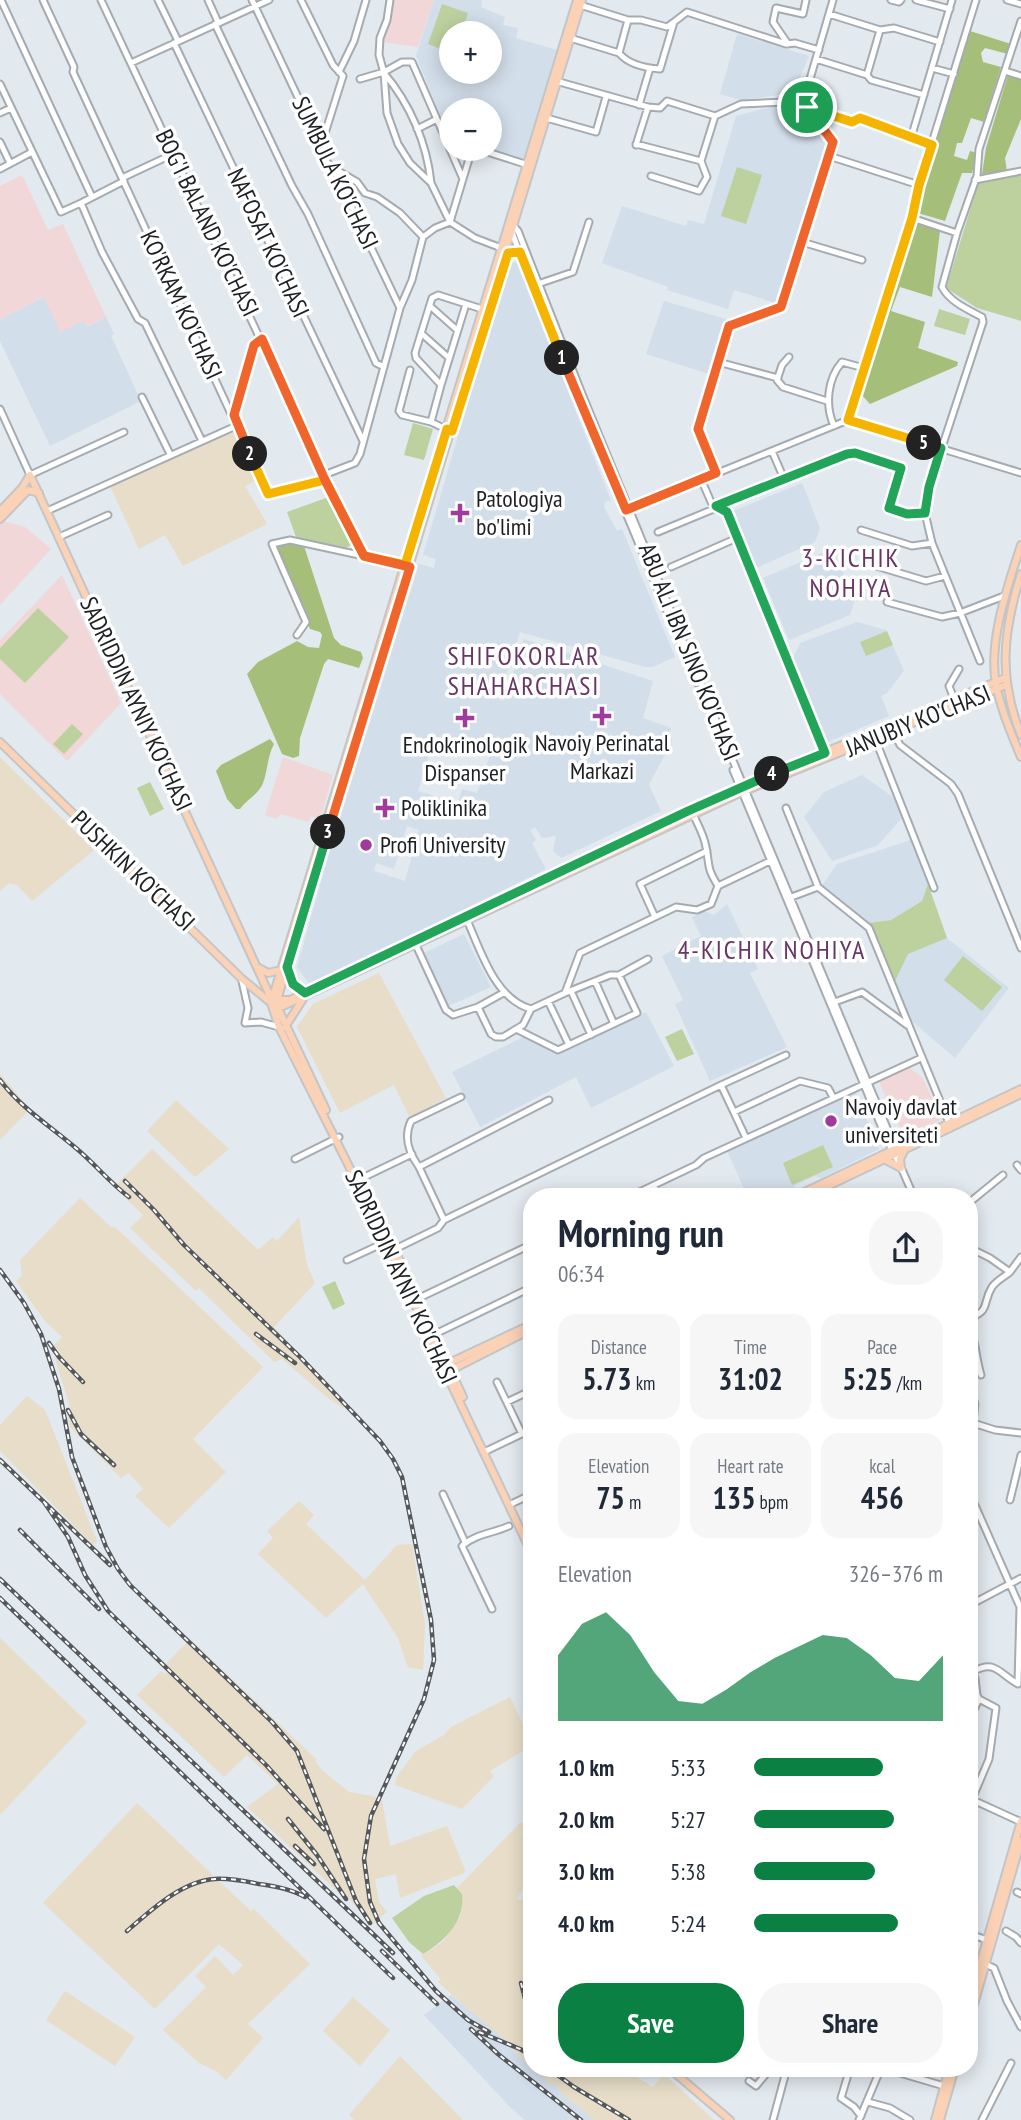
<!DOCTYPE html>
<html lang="en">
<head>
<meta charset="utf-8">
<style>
	body { margin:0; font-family:"PT Sans Narrow",sans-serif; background:#f6f6f7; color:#1f2937; height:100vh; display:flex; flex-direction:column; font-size:26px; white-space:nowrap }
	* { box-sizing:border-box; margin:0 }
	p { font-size:23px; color:#747a83 }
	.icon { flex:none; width:38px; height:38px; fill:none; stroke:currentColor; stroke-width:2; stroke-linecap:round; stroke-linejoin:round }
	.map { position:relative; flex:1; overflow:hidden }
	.side { position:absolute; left:523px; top:1188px; width:455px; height:889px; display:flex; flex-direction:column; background:#fff; border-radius:28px; box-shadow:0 4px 18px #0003 }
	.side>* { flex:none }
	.buttons { position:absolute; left:439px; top:21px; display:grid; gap:14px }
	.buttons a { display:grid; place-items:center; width:63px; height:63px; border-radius:50%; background:#fff; box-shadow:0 4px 18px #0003; font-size:35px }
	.pin { position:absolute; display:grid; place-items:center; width:60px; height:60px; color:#fff; margin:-30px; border:4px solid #fff; border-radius:50%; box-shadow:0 2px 7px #0007 }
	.km { position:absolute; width:35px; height:35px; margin:-18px; border-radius:50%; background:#222; color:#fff; font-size:19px; line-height:35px; text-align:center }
	.round { display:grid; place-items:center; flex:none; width:74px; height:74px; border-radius:28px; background:#f6f6f7 }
	.head { display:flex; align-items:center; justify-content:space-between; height:119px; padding:0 35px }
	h1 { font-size:38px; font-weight:700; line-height:52px }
	.stats { display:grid; grid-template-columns:repeat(3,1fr); gap:10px; height:119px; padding:7px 35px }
	.stats div { display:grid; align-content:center; border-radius:18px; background:#f6f6f7; text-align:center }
	.stats b { font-size:30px; font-weight:700 }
	.stats small { font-size:19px; font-weight:400 }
	.stats p { font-size:19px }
	.chart { height:196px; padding:14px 35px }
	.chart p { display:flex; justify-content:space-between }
	.chart svg { width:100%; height:126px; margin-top:7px; fill:#0b8043; opacity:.7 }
	.primary-button { display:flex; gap:14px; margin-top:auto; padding:14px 35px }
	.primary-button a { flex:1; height:80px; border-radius:28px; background:#0b8043; color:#fff; font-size:28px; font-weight:700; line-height:80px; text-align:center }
	.primary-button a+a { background:#f6f6f7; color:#1f2937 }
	ul { padding:0 35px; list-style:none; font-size:23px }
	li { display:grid; grid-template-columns:112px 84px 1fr; align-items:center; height:52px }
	li i { height:18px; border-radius:9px; background:#0b8043 }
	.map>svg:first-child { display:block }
	.commercial { fill:#f1d7d7 }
	.industrial { fill:#e7ddc8 }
	.built { fill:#d2deea; fill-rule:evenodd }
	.green { fill:#bdd19f }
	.forest { fill:#a5bf7a }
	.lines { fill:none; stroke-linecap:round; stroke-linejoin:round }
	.minor-casing { stroke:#a5abb1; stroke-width:9 }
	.major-casing { stroke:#c4c5c6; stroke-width:10 }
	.minor { stroke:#fff; stroke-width:5 }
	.major { stroke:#fbd2b6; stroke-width:6 }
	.rail-casing { stroke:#54585b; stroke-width:4.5 }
	.rail { stroke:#fff; stroke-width:2; stroke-dasharray:5; stroke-linecap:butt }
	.split-1-casing { stroke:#fff; stroke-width:14 }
	.split-2-casing { stroke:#fff; stroke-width:14 }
	.split-3-casing { stroke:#fff; stroke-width:14 }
	.split-4-casing { stroke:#fff; stroke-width:14 }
	.split-5-casing { stroke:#fff; stroke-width:14 }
	.split-6-casing { stroke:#fff; stroke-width:14 }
	.split-1 { stroke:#f0652b; stroke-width:9 }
	.split-2 { stroke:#f5b400; stroke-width:9 }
	.split-3 { stroke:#f0652b; stroke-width:9 }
	.split-4 { stroke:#22a559; stroke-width:9 }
	.split-5 { stroke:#22a559; stroke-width:9 }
	.split-6 { stroke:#f5b400; stroke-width:9 }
	.poi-dot { fill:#a13a9d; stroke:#fff; stroke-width:2.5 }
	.labels { text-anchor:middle; stroke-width:7; stroke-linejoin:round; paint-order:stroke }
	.street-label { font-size:24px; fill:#1d2022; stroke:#fff }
	.poi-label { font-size:24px; fill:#1d2022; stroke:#fff; text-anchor:start }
	.neighbourhood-label { font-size:26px; letter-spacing:2px; fill:#683565; stroke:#fff }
</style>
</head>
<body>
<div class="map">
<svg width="1021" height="2120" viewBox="0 0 1021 2120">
	<rect width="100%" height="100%" fill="#e2e9ef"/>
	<!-- commercial -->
	<path class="commercial" d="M392,0H434L418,47L382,42Z
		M22,175L48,230L63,224L106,317L86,327L83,321L60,333L43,297L3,318L0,321V186Z
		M3,521L25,527L51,549L0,605V524Z
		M62,575L121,703L67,761L0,694V640Z
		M283,757L333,775L320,819L311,816L309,822L280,814L277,819L265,815Z
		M908,1067L923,1078L941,1120L904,1137L879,1082Z"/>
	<!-- industrial -->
	<path class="industrial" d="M236,430L259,479L245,486L267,524L183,566L165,535L139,549L110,486Z
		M0,757L94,850L32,901L17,885L9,883L0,891Z
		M379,973L446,1098L410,1118L394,1085L340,1113L297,1027L313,1004Z
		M0,1074L30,1109L0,1140Z
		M176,1100L229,1149L195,1177L147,1131Z
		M152,1149L258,1250L273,1237L277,1241L299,1217L307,1265L315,1283L274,1327L347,1403L343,1408L328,1398L282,1359L274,1362L199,1288L196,1291L130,1228L143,1215L114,1187Z
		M80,1198L112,1228L114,1226L263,1367L193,1439L226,1472L169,1528L135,1496L143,1489L129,1473L121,1478L70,1427L68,1417L72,1414L55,1358L60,1353L54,1345L62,1337L45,1321L16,1281L22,1275L20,1260Z
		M27,1396L45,1410L97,1541L93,1545L0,1451V1425Z
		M299,1501L314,1515L306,1524L365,1580L397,1545L412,1544L425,1624L423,1670L408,1667L398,1638L363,1584L326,1618L258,1554L273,1538L267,1531Z
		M0,1638L87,1722L0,1815Z
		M192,1641L316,1759V1763L323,1771L349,1792L373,1796L382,1800L390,1846L447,1826L465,1870L464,1873L400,1898L396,1874L375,1879L379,1902L387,1912L372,1924L363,1909L359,1911L342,1889L338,1892L247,1807L278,1784L247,1755L224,1777L137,1695L161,1671L165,1674L169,1670L165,1665L187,1642Z
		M510,1697L532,1743V1751L521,1752L490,1771L494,1776L462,1809L395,1785L397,1776L416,1751L444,1735L451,1727Z
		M137,1803L213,1875L214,1881L220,1882L251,1911L254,1909L310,1964L248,2024L263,2038L226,2080L216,2071L199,2063L163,2030L206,1987L195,1976L215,1956L233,1975L243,1965L219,1944L155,2009L43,1903Z
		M531,1822L532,1886L523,1888L517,1899L522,1900L526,1895L532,1899V2067L438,1982L441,1979L421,1956L444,1941L461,1915L462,1894L457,1888L520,1823Z
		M65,1991L135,2037L115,2066L46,2020Z
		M353,1997L390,2030L360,2066L323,2031Z
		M400,2056L463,2120H354L349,2115Z
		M534,2069H623L619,2074L624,2072L637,2077L653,2087L664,2074L714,2120H594L560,2092L556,2085L551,2086Z"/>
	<!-- built -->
	<path class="built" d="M434,0H482L481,7L505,17L503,25L518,28L516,38L557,50L525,161L490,148V110H452L451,137H449L416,56ZM452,33H490V72H452Z
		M737,34L809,56L793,93L741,100L720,94Z
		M777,105L808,116L827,141L779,304L734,290L728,309L667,290L668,287L602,263L622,206L686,226L688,220L704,224L736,116Z
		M517,262L611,501L605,502L604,507L617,531L622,529L675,657L653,667H645L520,632L498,699L504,701L524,639L653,681L643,718L671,728L669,735L672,741L649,785L661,811L561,858L553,851L556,836L542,838L535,827L530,830L536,840L532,843L546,869L310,985L297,967L328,857L419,564L434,568L436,559L423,555L509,263ZM435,736L491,753L477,793L462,789L458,803L418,791ZM407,826L419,830L405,881L374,871L376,863L394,869Z
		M44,297L60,332L83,321L87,327L106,317L114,334L111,336L141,401L50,446L0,341V321L3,318Z
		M664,301L726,319L709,374L646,354Z
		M802,483L820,528L815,542L756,568L733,511Z
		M822,553L836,557L855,600L850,615L789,640L763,578Z
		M857,622L886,630L904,671L887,693L881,696L889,716L825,743L791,663L800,643Z
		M862,775L893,797L902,818L878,845L832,861L804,817L824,792Z
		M911,840L928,884L922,901L891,920L869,923L821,887L837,864Z
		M727,904L758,969L750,973L787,1047L710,1081L675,1004L683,1000L662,956L701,936L692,917L704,911L714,915Z
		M464,934L491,987L449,1006L424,953Z
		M947,938L1009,988L955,1058L907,1017L894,983L907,954Z
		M646,1012L674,1066L591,1108L576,1077L480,1127L452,1072L525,1036L560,1054Z
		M856,1093L879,1149L821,1178L815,1176L794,1186L796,1191L783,1197H748L727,1151Z
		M451,1995L508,2042L507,2045L551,2085H556L560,2092L594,2120H525L510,2107L424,2015Z"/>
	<!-- green -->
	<path class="green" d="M442,4L468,13L461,33H452L451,53L428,44Z
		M737,167L762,175L746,224L721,216Z
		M1021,173V321L977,308L946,288L979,181L1013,175L1020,176Z
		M939,309L970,319L965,335L934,326Z
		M413,423L433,429L424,460L404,455Z
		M329,497L351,545L346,548L296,537L287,512Z
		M38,608L69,637L25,683L0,659V648Z
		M887,631L893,645L866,656L860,642Z
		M72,724L83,734L64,754L53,744Z
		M150,782L164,809L150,816L137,788Z
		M928,884L947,938L908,954L894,983L869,923L891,920L922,901Z
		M963,956L1002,987L982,1011L944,980Z
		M682,1029L694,1054L677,1061L665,1037Z
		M823,1145L833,1167L792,1185L783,1163Z
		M335,1281L345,1304L333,1310L322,1287Z
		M454,1885L462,1894C465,1922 445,1941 423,1954L409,1942L392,1918L424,1896Z"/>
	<!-- forest -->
	<path class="forest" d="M970,31L1011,44L1008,54L985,48L981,53L983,62L1001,67L984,122L971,118L962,143H957L954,156L967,160L970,151L977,153L972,173H962L945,221L918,213L921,204L918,197Z
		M1008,75L1021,79V119L1005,158L1007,172L982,174L986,148Z
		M917,224L940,231L932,297L900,287L891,311L925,322L918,348L958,362L957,366L870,404L859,392L900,258L906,256Z
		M290,543L304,546L334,638L341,645L361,652L363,658L359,668L328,659L324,664L300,738L299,756L293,758L282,754L247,674L258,662L297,641L308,647L319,648L322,635L320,632L310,629L276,549V546Z
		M270,739L274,744C267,757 268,770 263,783C259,794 246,800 240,809H236L227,799L216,771L221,765Z"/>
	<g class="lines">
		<defs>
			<path id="minor" d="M1,0L92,197
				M43,0L74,67L73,72L268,494L325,480
				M101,0L324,475L325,480L364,556L407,566
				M158,0L178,41
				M208,0L218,22
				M252,0L321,146L320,155L333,168L400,308
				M301,0L333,65L343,76L321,146
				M390,0L387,20L380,38L379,55L384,73L387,113L398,144L410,163L431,183L450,222
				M891,0L899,2L901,0
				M916,0L950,9
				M1007,0L1021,4
				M580,5L628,20H641L667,27L674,22
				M829,14L880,30L894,28L940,42
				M215,24L292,186L308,214L376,363L384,367
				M570,38L619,53C628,64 646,68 660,69L674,22L687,12L786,44L795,43L819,50
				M174,43L363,441
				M788,44L773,22L776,8L803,14L806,0
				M619,53L628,20
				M816,59L867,75L871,80L924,95
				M131,63L269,0
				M932,68L954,74
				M1005,71L1021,76
				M339,72L354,41L366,0
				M384,73C410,104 427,143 431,183
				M867,75L880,30
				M360,79L384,72L402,62H412L463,179
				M556,81L648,107L660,108L667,101L715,116
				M0,84L61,212L81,203
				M639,105L650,68
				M0,113L11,108
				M715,116L741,104L784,102L852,122L860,118L902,132L907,137L932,145
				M543,117L596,132L606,97
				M417,129L437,119
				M911,138L952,0
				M0,142L10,163
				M636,144L701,161
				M636,145L648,107
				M478,149L528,165
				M829,156L919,185
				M701,161L715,116
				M333,168L357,182L365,193L377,197L400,213L423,237
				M0,169L32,152
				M651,176L699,191L707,177L701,161
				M122,178L173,154
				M975,180L1021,171
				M124,181L81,203L102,252L138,319L145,323L202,441
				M912,218L957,233L942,287C950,302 967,309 982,317L983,322L929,487L925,513L932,543L980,661
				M450,222L472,149
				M512,224L518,231L582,394L700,682L897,1152
				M511,230L544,317L697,683
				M957,233L977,176L979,149L1021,21
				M802,242L862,260
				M535,285L573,272L589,222
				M430,306L457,330
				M421,333L449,358
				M789,357L782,365L777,380L783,387L827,401
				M718,362L778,378
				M410,370L399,411L402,415L431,422
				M441,385L466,304
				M142,397L170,454
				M0,409L30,475L124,432
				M234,416L254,345L262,339
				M848,420L912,218L919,185L976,0
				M834,426C825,406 827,379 842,362L864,368
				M448,430L431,422L441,385L416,358L415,353L432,298L438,295L485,310
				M772,451L784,479
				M716,473L698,429L729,326L781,307L833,142L803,103L833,0
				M324,475L355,463L360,454L400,308L412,280L423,237L435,228L450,222L475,238L504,249
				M701,479L711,502L727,512L825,753
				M629,509L848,420L1021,473
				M47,511L236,426
				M861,530L912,546L932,543
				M658,532L847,454L855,453L901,468L889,508L907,514L925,513
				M59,537L108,515
				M873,565L926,581L945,576
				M671,567L737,538
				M887,602L942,617L960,613L1004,596
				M297,635L306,622L272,544L290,540L364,556
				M954,699L949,686L959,669
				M891,727L900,745L951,784L958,794L1021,948
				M874,736L934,888
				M733,770L887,1140L898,1161
				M786,808L818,887L789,898
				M693,814C698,825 704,835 706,847C710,867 706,866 718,886
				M818,887L869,928L949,1123
				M655,917L640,884L707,851
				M466,918C480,948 494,999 531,1009
				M415,943L446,1010L453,1015L478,1007L505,992
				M242,981L248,1008L245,1023L261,1022L279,1027
				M595,981L614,1024
				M571,991L591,1035
				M565,993L610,975H619L648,959
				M548,1001L569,1045
				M832,1003L862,992L907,1025
				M478,1007L491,1034L496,1037H503L523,1025L531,1009
				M531,1009L565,993L580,953L676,907L697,910L711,904L718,886L770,861
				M516,1029L558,1050L637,1013L619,975
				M721,1085L786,1055
				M734,1112L800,1081L828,1088L833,1097
				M295,1159L339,1137
				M900,1165L914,1197
				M1017,1165L1021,1170
				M419,1167C409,1153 403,1138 411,1121L461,1097
				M356,1181L412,1154
				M654,1185L659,1197
				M629,1197L696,1165L704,1158L921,1058
				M970,1202L1003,1175
				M444,1220L419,1167L549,1100
				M970,1248L990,1258L1010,1272L1021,1257
				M391,1251L438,1228L444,1220L721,1085L746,1138
				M347,1260L388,1241
				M415,1300L532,1244
				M970,1318C991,1310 982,1303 992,1287C996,1281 1004,1277 1010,1272
				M970,1328C976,1343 976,1359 981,1375
				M433,1335L532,1287
				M497,1382L522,1434
				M970,1388L975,1404L973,1423L995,1430L1021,1433
				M507,1402L532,1390
				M484,1452L532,1429
				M443,1494L465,1542
				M970,1494L1020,1607L1018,1683
				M1010,1500L1021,1455
				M509,1505L532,1494
				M970,1605L1021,1578
				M492,1609L462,1546C475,1534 494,1533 509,1526
				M970,1666L975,1678L977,1695
				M972,1672C996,1659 998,1673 1018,1684
				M970,1718L979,1699
				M973,1800L1021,1822
				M970,1804L989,1759L996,1708L979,1699L977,1695
				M1017,1892L1021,1894
				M1006,1931L1016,1937L1021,1943
				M970,1934L987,1940
				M985,1964L994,1968L1007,2001L1021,2027
				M850,2068L841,2098L854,2107L861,2116
				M883,2068L944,2086
				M749,2081L756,2086L771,2068
				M868,2102L890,2108L910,2120
				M773,2120L787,2068
				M859,2120L881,2068
				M982,2120L1011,2063"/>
			<path id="major" d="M30,475L271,998
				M0,511L22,488L30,475
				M0,519L28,490L39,493
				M1021,545C1008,585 988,641 996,684C1001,710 1011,733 1021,757
				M1021,574C1003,632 998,677 1021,735
				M0,742L241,978L271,1003L283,1006L742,792L1006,685
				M328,832L582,0
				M287,966L276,1004L326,1110
				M257,967L268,973L281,970
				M287,967L294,984L305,993
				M352,971L740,787L1005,678
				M275,1000H290L301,995
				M285,1027L303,999
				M892,1140L904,1145
				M884,1159L901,1168L900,1159L905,1149
				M794,1197L1021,1089
				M805,1197L1021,1094
				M381,1220L463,1397
				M445,1365L532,1324
				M447,1372L532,1329
				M532,1554L443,1367L387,1242L279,1027L271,1003L577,0
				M970,1999L1021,1821
				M970,2018L1021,1841
				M669,2068L730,2120
				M935,2120L949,2068
				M940,2120L955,2068"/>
		</defs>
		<!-- minor casing -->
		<use href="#minor" class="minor-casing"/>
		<!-- major casing -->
		<use href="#major" class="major-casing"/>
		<!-- minor -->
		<use href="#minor" class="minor"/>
		<!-- major -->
		<use href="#major" class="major"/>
		<defs>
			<path id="rail" d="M0,1080C21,1108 50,1126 77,1149C95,1164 110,1183 129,1197
				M125,1181L154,1210L184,1245L301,1358L380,1441L393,1459L402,1477L431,1620L434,1660L424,1699L371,1816L364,1859L370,1902L379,1923L389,1935L436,1991L468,2020L489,2032
				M0,1270L24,1303L41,1334L59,1389L72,1457L106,1547L118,1569L130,1585L272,1722L297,1751L356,1901L370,1923
				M256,1334L295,1363
				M49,1343L59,1357L83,1382
				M68,1410L81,1434L114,1465
				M0,1460L110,1565
				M44,1502L68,1537L85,1575L108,1611L266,1765L324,1829
				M20,1530L99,1609
				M0,1579L393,1953
				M0,1598L393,1978
				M288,1819L317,1855L346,1899
				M295,1846L314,1864
				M127,1931C151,1910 182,1881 215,1879C230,1878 244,1881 259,1884C275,1886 291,1889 305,1897
				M382,1951L437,2004
				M521,1983L532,2026
				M471,2029L498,2054L581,2120
				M479,2032L520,2049L532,2056
				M548,2068L574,2087L629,2120"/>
		</defs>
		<!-- rail casing -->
		<use href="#rail" class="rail-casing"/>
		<!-- rail -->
		<use href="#rail" class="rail"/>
	</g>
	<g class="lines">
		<defs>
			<path id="split-1" d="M562,358L626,510L716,473L698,429L729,326L781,307L833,142L807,107"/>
			<path id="split-2" d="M250,454L268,494L325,480L364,556L405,565L447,429L452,431L508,253L520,252L562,358"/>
			<path id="split-3" d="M250,454L234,415L254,345L262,339L325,480L364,556L410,567L328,832"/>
			<path id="split-4" d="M328,832L287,967L293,984L305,993L688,811L772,774"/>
			<path id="split-5" d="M772,774L825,753L727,512L716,506L847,454L855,453L901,468L889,508L907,514L925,513L929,487L941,448L924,443"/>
			<path id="split-6" d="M807,107L852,122L860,118L932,145L919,185L912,218L848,420L924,443"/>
		</defs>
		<!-- split-1 casing -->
		<use href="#split-1" class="split-1-casing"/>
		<!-- split-2 casing -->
		<use href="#split-2" class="split-2-casing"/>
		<!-- split-3 casing -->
		<use href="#split-3" class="split-3-casing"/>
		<!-- split-4 casing -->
		<use href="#split-4" class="split-4-casing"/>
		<!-- split-5 casing -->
		<use href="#split-5" class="split-5-casing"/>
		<!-- split-6 casing -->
		<use href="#split-6" class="split-6-casing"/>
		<!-- split-1 -->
		<use href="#split-1" class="split-1"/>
		<!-- split-2 -->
		<use href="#split-2" class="split-2"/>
		<!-- split-3 -->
		<use href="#split-3" class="split-3"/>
		<!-- split-4 -->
		<use href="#split-4" class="split-4"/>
		<!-- split-5 -->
		<use href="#split-5" class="split-5"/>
		<!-- split-6 -->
		<use href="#split-6" class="split-6"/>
	</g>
	<!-- markers -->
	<g class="poi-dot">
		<path d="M456.5 502.5h7v7h7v7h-7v7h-7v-7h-7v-7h7z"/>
		<path d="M598.5 705.5h7v7h7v7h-7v7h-7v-7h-7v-7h7z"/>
		<path d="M461.5 707.5h7v7h7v7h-7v7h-7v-7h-7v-7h7z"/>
		<path d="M381.5 797.5h7v7h7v7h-7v7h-7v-7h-7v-7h7z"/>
		<circle cx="366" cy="845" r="7"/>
		<circle cx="831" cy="1121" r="7"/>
	</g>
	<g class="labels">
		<!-- street labels -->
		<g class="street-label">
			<text transform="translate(335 173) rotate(64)" y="8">SUMBULA KO'CHASI</text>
			<text transform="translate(207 223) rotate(64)" y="8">BOG'I BALAND KO'CHASI</text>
			<text transform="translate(268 243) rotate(65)" y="8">NAFOSAT KO'CHASI</text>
			<text transform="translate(181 305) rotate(65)" y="8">KO'RKAM KO'CHASI</text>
			<text transform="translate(689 652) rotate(68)" y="8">ABU ALI IBN SINO KO'CHASI</text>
			<text transform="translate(136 704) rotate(65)" y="8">SADRIDDIN AYNIY KO'CHASI</text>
			<text transform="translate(918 721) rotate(-22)" y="8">JANUBIY KO'CHASI</text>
			<text transform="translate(133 871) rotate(44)" y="8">PUSHKIN KO'CHASI</text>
			<text transform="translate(401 1277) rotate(65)" y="8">SADRIDDIN AYNIY KO'CHASI</text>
		</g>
		<!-- poi labels -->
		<g class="poi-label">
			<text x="476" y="507">Patologiya<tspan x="476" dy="28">bo'limi</tspan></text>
			<text x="602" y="751" text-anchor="middle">Navoiy Perinatal<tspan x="602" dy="28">Markazi</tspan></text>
			<text x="465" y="753" text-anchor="middle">Endokrinologik<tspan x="465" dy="28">Dispanser</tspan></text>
			<text x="401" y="816">Poliklinika</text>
			<text x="380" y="853">Profi University</text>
			<text x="845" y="1115">Navoiy davlat<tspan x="845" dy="28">universiteti</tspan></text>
		</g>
		<!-- neighbourhood labels -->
		<g class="neighbourhood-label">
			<text x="851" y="567">3-KICHIK<tspan x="851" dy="30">NOHIYA</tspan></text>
			<text x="524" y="665">SHIFOKORLAR<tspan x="524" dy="30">SHAHARCHASI</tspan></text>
			<text x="772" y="959">4-KICHIK NOHIYA</text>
		</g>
	</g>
</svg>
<div class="buttons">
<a>+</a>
<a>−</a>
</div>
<div class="pin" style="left:807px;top:107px;background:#1e9e55"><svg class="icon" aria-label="arrive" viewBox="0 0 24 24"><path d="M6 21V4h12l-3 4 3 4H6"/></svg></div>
<b class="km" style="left:562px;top:358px">1</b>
<b class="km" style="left:250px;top:454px">2</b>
<b class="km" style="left:328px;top:832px">3</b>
<b class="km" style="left:772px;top:774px">4</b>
<b class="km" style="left:924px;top:443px">5</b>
<section class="side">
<div class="head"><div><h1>Morning run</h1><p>06:34</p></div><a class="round"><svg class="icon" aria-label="share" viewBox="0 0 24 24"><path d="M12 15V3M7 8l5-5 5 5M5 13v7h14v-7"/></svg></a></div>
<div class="stats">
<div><p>Distance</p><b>5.73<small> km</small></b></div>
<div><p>Time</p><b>31:02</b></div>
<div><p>Pace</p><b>5:25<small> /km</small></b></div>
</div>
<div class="stats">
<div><p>Elevation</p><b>75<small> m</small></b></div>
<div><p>Heart rate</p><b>135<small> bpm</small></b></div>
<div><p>kcal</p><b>456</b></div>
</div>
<div class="chart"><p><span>Elevation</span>326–376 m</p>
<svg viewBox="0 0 160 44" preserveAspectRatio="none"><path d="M0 44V21L10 10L20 6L30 14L40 27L50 37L60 38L70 33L80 27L90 22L100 18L110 14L120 15L130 21L140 29L150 30L160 21V44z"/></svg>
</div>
<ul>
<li><b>1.0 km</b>5:33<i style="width:68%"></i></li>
<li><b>2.0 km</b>5:27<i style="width:74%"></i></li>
<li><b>3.0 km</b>5:38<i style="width:64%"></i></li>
<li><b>4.0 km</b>5:24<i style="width:76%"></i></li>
</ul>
<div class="primary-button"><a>Save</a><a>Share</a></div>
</section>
</div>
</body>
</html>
